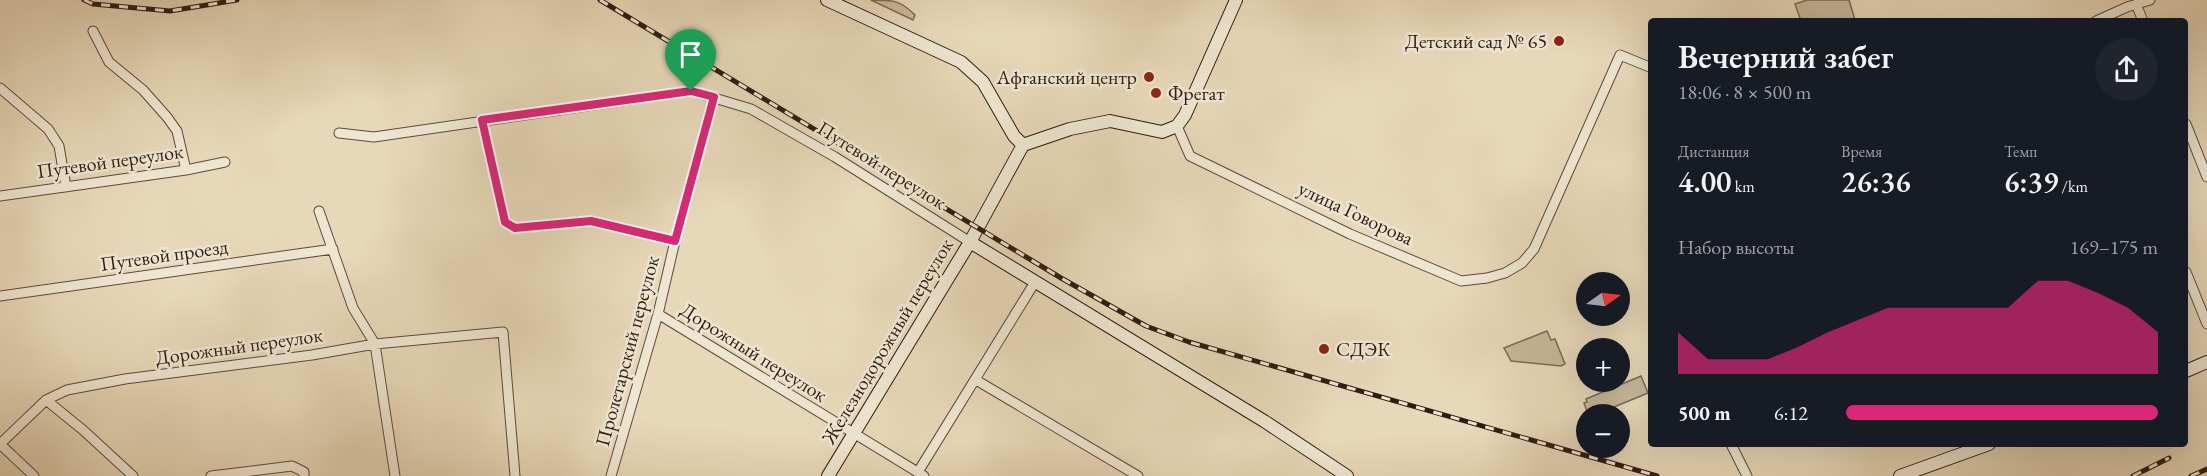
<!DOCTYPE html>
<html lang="ru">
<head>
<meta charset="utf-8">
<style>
	body { margin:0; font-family:"EB Garamond",serif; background:#20242c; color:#f1f3f6; height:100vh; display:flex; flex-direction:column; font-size:22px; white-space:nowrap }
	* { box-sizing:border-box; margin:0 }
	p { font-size:20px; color:#9ea1a6 }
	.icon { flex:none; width:33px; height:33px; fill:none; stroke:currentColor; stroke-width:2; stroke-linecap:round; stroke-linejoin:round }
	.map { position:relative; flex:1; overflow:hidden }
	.sheet { position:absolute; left:1648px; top:18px; width:540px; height:429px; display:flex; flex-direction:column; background:#171b24; border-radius:6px; box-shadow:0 6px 24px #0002 }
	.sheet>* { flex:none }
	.needle { width:39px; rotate:76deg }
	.tools { position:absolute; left:1576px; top:272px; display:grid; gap:12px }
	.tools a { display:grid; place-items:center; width:54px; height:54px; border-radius:50%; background:#171b24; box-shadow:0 6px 24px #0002; font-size:30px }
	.pin { position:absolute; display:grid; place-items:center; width:51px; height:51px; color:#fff; margin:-62px -26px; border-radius:50% 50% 50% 0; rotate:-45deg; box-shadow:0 0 6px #0007 }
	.pin .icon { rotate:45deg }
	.round { display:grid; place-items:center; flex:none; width:63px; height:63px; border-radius:32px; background:#20242c }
	.head { display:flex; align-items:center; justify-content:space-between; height:102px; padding:0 30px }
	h1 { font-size:33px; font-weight:600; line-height:45px }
	.metrics { display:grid; grid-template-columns:repeat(3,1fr); gap:9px; height:102px; padding:6px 30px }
	.metrics div { display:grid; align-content:center }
	.metrics b { font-size:30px; font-weight:600 }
	.metrics small { font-size:16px; font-weight:400 }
	.metrics p { font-size:16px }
	.chart { height:168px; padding:12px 30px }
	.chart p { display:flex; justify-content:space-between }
	.chart svg { width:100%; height:108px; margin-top:6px; fill:#db2777; opacity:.7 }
	ul { padding:0 30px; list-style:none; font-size:20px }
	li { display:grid; grid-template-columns:96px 72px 1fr; align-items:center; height:45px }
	li i { height:15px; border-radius:8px; background:#db2777 }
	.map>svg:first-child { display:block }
	.green { fill:#c8b89c; stroke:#7c6a56; stroke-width:1.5 }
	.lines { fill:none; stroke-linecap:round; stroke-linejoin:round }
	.street-casing { stroke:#5e4a3b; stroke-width:11 }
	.secondary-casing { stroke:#301b11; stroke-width:14 }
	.street { stroke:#efe6d2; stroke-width:9 }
	.secondary { stroke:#efe6d2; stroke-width:12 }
	.rail-casing { stroke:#301b11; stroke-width:5 }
	.rail { stroke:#efe6d2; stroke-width:3; stroke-dasharray:9; stroke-linecap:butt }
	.route-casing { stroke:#fff; stroke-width:12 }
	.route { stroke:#db2777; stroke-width:8 }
	.poi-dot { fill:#8f2418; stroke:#efe6d2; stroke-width:2 }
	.labels { text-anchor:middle; stroke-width:5; stroke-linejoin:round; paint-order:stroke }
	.poi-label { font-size:20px; fill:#301b11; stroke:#efe6d2; text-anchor:end }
	.street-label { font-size:20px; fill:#301b11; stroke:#efe6d2 }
</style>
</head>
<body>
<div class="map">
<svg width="2207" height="476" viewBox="0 0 2207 476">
	<rect width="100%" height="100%" fill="#e7d8b9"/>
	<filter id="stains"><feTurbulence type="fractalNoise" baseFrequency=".00333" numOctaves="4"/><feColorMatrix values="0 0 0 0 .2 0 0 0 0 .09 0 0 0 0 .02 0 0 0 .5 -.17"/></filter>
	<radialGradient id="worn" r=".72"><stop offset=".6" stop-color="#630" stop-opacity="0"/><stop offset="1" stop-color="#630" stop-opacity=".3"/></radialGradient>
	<!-- green -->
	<path class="green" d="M871,0C893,0 900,0 915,15L913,20Z
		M1807,0H1849L1855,20L1801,21L1795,4Z
		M1547,331L1551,340L1555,339L1565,364L1561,366L1511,361L1504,348Z
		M1641,376L1648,393L1597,414H1588L1584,403L1587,402L1586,399Z"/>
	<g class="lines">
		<defs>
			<path id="street" d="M2136,4L2143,21
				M2096,21L2127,7L2150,0
				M93,31L109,62L143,90L167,117L177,131L186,170
				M0,88L48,129L59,146L66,187
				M482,120L505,222L515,228L591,221L675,241
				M2186,124L2207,177
				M1177,126L1190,156L1350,234L1461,281L1487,278L1505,273L1522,263L1534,249L1620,55L1652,68
				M339,133L374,137L691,91L751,109L835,157L970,242
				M0,196L186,170L225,162
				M319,211L353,308L375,344L395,476
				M2186,272L2207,324
				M0,296L333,249
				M658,314L924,476
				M976,380L1138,476
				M46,400L83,430L133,476
				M0,444L46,400L67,390L125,379L312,355L375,344L503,332L515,476
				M0,444L34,476
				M1731,444L1747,476
				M918,472L1035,282
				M211,476L292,466L304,472V476
				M611,476L658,314L675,241L714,97"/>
			<path id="secondary" d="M827,0L961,62L983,82L1014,136L1023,145
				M970,242L1264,421L1347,476
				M2186,371L2207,362
				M828,476L970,242L1023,145L1070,129L1110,121L1162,132L1177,126L1185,115L1236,0
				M1900,476L1989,444"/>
		</defs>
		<!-- street casing -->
		<use href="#street" class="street-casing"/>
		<!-- secondary casing -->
		<use href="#secondary" class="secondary-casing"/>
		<!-- street -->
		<use href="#street" class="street"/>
		<!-- secondary -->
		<use href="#secondary" class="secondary"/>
		<defs>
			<path id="rail" d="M84,0L93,4L170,11L237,0
				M600,0L1061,278L1146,326L1189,342L1657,476
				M2133,476L2169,458
				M2191,476L2207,469"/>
		</defs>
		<!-- rail casing -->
		<use href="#rail" class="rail-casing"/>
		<!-- rail -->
		<use href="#rail" class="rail"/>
	</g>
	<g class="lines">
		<defs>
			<path id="route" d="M691,91L714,97L675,241L591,221L515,228L505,222L482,120Z"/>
		</defs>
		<!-- route casing -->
		<use href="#route" class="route-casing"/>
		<!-- route -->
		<use href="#route" class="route"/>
	</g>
	<!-- markers -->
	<g class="poi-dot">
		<circle cx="1559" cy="41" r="6"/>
		<circle cx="1149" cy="77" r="6"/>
		<circle cx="1156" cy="93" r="6"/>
		<circle cx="1324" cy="349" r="6"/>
	</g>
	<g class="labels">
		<!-- poi labels -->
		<g class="poi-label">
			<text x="1547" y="48">Детский сад № 65</text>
			<text x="1137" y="84">Афганский центр</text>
			<text x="1168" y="100" text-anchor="start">Фрегат</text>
			<text x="1336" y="356" text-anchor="start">СДЭК</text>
		</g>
		<!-- street labels -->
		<g class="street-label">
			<text transform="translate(110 161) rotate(-8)" y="7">Путевой переулок</text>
			<text transform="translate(882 165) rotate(32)" y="7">Путевой переулок</text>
			<text transform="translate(1356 213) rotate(25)" y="7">улица Говорова</text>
			<text transform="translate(164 255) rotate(-8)" y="7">Путевой проезд</text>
			<text transform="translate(887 341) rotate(-59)" y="7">Железнодорожный переулок</text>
			<text transform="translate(239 346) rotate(-8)" y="7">Дорожный переулок</text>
			<text transform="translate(627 351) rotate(-75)" y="7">Пролетарский переулок</text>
			<text transform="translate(754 352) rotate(32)" y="7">Дорожный переулок</text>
		</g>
	</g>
	<rect width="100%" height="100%" filter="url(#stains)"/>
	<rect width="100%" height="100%" fill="url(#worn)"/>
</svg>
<div class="tools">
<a><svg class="needle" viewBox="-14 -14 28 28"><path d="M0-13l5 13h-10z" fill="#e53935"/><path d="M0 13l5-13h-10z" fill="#9ea1a6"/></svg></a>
<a>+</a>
<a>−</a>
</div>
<div class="pin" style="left:691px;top:91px;background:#1e9e55"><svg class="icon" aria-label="arrive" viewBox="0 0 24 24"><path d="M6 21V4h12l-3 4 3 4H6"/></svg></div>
<section class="sheet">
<div class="head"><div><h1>Вечерний забег</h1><p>18:06 · 8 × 500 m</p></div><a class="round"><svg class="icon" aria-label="share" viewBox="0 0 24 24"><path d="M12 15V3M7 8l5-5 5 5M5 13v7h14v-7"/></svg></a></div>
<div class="metrics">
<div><p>Дистанция</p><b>4.00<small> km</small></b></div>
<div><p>Время</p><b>26:36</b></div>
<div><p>Темп</p><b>6:39<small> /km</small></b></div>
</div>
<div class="chart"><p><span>Набор высоты</span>169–175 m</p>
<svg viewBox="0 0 160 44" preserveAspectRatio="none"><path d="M0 44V27L10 38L20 38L30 38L40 33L50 27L60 22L70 17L80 17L90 17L100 17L110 17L120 6L130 6L140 11L150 17L160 27V44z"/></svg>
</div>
<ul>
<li><b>500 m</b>6:12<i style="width:100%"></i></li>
</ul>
</section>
</div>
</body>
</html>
